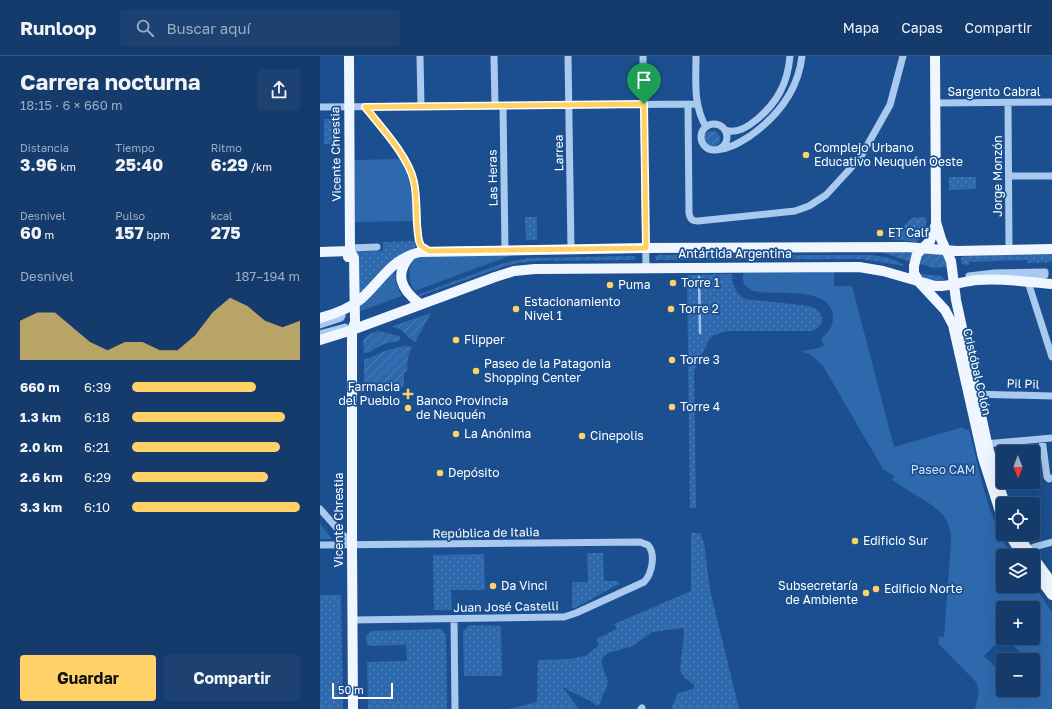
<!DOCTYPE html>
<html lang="es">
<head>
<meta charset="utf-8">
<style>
	body { margin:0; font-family:"Golos Text",sans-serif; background:#1d4271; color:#f1f3f6; height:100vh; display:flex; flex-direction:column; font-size:15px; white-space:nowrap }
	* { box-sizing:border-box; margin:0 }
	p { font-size:13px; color:#9dadc1 }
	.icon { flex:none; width:22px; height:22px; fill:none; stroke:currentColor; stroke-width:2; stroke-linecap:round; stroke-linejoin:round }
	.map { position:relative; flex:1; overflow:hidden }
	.side { display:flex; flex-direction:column; background:#143b6b; width:320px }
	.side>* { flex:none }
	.needle { width:26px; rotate:179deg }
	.buttons { position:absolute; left:676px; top:389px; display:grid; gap:8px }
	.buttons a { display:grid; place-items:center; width:44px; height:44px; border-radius:4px; background:#143b6b; box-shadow:0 4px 16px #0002,0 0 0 1px #33557e; font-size:20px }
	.scale { position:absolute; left:12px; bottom:10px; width:61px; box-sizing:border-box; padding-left:4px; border:2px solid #fff; border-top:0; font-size:11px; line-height:14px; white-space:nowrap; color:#fff; -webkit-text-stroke:3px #1b4f8f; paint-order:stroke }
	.pin { position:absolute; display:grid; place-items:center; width:34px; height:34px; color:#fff; margin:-41px -17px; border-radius:50% 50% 50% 0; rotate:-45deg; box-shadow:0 0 4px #0007 }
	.pin .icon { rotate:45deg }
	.round { display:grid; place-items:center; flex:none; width:42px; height:42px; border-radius:4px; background:#1d4271 }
	.summary { display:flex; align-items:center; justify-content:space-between; height:68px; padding:0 20px }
	h1 { font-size:22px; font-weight:700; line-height:30px }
	.stats { display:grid; grid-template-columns:repeat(3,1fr); gap:6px; height:68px; padding:4px 20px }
	.stats div { display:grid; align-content:center }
	.stats b { font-size:17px; font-weight:700 }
	.stats small { font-size:11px; font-weight:400 }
	.stats p { font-size:11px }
	.chart { height:112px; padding:8px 20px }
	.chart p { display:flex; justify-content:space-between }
	.chart svg { width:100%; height:72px; margin-top:4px; fill:#ffd166; opacity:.7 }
	.primary-button { display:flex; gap:8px; margin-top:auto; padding:8px 20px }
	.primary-button a { flex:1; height:46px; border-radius:4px; background:#ffd166; color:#111; font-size:16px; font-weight:700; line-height:46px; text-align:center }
	.primary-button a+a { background:#1d4271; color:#f1f3f6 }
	ul { padding:0 20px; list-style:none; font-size:13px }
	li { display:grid; grid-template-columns:64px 48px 1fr; align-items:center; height:30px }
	li i { height:10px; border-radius:5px; background:#ffd166 }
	header { display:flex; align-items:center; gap:24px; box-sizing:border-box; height:56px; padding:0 20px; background:#143b6b; border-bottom:1px solid #33557e }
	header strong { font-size:19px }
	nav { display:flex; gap:22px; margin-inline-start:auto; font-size:14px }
	.search { width:280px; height:36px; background:#1d4271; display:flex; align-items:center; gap:10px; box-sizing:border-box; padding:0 14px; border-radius:4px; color:#9dadc1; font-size:15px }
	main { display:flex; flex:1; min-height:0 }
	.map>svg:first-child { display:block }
	.grass { fill:url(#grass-dots) }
	.park { fill:#2e69ad; fill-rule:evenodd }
	.garden { fill:url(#garden-furrows) }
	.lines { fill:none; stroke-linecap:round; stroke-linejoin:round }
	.stream { stroke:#9cc4f0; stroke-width:2.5 }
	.minor { stroke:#a9c9ee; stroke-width:7 }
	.major { stroke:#f0f6ff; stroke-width:10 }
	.route-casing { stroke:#fff; stroke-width:8 }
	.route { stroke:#ffd166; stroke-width:5 }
	.poi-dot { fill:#ffd166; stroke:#1b4f8f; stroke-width:1.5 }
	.labels { text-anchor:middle; stroke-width:3.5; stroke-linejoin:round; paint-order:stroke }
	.street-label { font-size:12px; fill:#fff; stroke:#1b4f8f }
	.poi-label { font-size:12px; fill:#fff; stroke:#1b4f8f; text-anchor:start }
	.park-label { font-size:12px; fill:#cfe3fa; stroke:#1b4f8f }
</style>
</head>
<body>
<header>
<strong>Runloop</strong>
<div class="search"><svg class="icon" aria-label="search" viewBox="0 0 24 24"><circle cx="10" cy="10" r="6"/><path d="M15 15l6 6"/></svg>Buscar aquí</div>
<nav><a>Mapa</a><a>Capas</a><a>Compartir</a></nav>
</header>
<main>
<section class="side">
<div class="summary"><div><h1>Carrera nocturna</h1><p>18:15 · 6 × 660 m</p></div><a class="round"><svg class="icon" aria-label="share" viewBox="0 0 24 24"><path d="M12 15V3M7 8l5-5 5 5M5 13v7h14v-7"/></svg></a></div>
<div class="stats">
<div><p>Distancia</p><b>3.96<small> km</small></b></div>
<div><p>Tiempo</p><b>25:40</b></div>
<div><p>Ritmo</p><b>6:29<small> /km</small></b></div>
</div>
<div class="stats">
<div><p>Desnivel</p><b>60<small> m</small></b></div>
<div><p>Pulso</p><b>157<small> bpm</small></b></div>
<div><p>kcal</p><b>275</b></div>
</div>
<div class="chart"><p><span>Desnivel</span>187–194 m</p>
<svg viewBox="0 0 160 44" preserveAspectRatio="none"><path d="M0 44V20L10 15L20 15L30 24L40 33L50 38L60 33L70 33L80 38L90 38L100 29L110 15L120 6L130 11L140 20L150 24L160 20V44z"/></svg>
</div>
<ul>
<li><b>660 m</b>6:39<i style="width:74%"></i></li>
<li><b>1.3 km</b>6:18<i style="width:91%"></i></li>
<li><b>2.0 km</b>6:21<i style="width:88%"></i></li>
<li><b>2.6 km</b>6:29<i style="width:81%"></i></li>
<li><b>3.3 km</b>6:10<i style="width:100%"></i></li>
</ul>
<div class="primary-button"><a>Guardar</a><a>Compartir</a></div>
</section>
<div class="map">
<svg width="732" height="653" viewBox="0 0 732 653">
	<defs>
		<pattern id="grass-dots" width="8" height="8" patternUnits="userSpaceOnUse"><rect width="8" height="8" fill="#2e69ad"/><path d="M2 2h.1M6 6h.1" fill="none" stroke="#4d80b9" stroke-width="1.8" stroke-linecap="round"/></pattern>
		<pattern id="garden-furrows" width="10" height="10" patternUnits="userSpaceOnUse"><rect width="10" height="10" fill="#2e69ad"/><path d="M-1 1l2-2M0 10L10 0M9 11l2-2" fill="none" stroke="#4d80b9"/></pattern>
	</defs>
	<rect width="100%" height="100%" fill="#1b4f8f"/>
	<!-- grass -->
	<path class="grass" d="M4,63H12L17,67V88H4Z
		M629,121H656V133L629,134Z
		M205,161H217V184H206Z
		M606,161V178L596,186L571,183L592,162Z
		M95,185L96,191L79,199L57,218L39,238L35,195H63V186Z
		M732,197V206L707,207V204L649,206V209L642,208L641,202L645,200Z
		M412,218C412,229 416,238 425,243L489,250C504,254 508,271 491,275H407L394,279L389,284L374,315L376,452H370L367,219Z
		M371,477H380L384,487L390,534L419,653H351L358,637L370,634L374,632V629L364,621L360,614L364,576L363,572L332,576L313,590L288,597L282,602V609L288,626L286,634L282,641L280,648L277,650C267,641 254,639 244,631L243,632L259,653H188L217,646L218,604L249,603L266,600L279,589L276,583L297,573L294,568L371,535Z
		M267,497H283L284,525H299V528L255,552H252V526H268Z
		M164,498L165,534H131L132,554H114L113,499Z
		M0,539H21L23,653H0Z
		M150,569L181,570L182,620H144L143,575Z
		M121,573L126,579L127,653H48L47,606L87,605L86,589L47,590L46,580L51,575Z"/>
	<!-- park -->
	<path class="park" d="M80,103C92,122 92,144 94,165L35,166L34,104Z
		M200,196L95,235C87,225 87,209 97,201Z
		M514,214V230H532L574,391L643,371L646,374L649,373C660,416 667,463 693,500H683V530H713V528L732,556V653H655L659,636L657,627L619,588V580L624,581L631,486C631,461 619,453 599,441C590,435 581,430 572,424L574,420L563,413L503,310L491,299L481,295L494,293L504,290L501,283C508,277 514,269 513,259C509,229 454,240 433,235C425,231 420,224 424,216ZM683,552H713V582H685L704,600L700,604H713V634H683V618L664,600L683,581Z
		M73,216L75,218L76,228L82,240L38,256L35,252Z
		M0,467L12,483H0Z"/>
	<!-- garden -->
	<path class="garden" d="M384 83a8 8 0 1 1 16 0a8 8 0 1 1-16 0Z
		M555,194H596L591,206Z
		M606,197C620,198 624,196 628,211L614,212L600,208L601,199Z
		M338,199H550C563,200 575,203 585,210L541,203L336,204L335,201Z
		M314,200H315L316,203L313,204L216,205L199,207L185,210L103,239L99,240L97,239L184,207L208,202Z
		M601,218L621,220L624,222L623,226L605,225L600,220Z
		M111,257L95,286C84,280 84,271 70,271Z
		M58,275L79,280L81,283C77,287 71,286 65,288C57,290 52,297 44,297L43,284L48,279Z
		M84,290L92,291L88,301L87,316L84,317V330L76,335H44V303L49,302L67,294Z"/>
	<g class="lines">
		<!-- stream -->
		<path class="stream" d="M379,221L380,277"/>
		<!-- minor -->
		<path class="minor" d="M100,0L101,50
			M174,0L175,50
			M248,0L251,193
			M323,0L326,212
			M376,0C376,24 373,49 386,71
			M616,47L732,46
			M688,47L689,194
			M368,48L369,157C370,163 372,165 378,165L475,155L489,150L506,139L540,102L570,49L583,0
			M183,50L185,194
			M0,51L377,48
			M45,51C61,71 89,101 94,126C98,145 96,165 99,185L101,190L109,195
			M381 81a13 13 0 1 1 26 0a13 13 0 1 1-26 0Z
			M405,74C424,82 452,51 460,36C466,25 469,12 470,0
			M396,94C409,93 419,87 430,80C458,60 478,35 482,0
			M689,120H732
			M30,192L57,191
			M725,216V219L649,220L674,217Z
			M708,226L732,301
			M0,269L21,262L22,260L20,259L13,261
			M0,278L25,271L26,274L23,275
			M652,338L732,340
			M722,383L727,421L729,423L732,422
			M664,388L732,382
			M0,453L32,489
			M0,489L320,486L328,489C336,498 332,518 324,526L256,557L244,561H237L33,564
			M705,496L714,491L732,486
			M134,563L135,653
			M321,653L322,652"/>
		<!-- major -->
		<path class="major" d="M615,0L616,166L621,183L631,205L636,244L667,387L673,411L685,448
			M616,168L610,185L597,198L594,210V217L599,226L625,254L633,269L663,402L683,465
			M30,195L34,202L35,266L32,274V489L33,653
			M0,196L30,195
			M91,199C73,219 82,234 100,248
			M28,201L30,195L29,0
			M0,262C15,258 29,253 41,243C62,224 71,203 100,196L325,192L586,191L637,195L732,193
			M0,284L32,274L175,221L194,215L215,213L539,211L563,215L615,230C629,231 643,225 658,224C683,222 707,226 732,228
			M689,478L703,500
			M697,478L712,500
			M713,501L732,527
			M713,513L732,539"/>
	</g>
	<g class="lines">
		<defs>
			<path id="route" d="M324,48L326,192L109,195L101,190L99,185C95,166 98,145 94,126C89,101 61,71 45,51Z"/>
		</defs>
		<!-- route casing -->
		<use href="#route" class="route-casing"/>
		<!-- route -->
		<use href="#route" class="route"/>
	</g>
	<!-- markers -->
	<g class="poi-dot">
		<circle cx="486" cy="99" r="4"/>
		<circle cx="560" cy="177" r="4"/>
		<circle cx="353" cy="227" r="4"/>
		<circle cx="290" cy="229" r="4"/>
		<circle cx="196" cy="253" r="4"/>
		<circle cx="351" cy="253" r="4"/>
		<circle cx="136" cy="284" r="4"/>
		<circle cx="352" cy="304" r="4"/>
		<circle cx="156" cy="315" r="4"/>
		<path d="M86 332h4v4h4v4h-4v4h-4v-4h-4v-4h4z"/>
		<circle cx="352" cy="351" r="4"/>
		<circle cx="88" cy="352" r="4"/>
		<circle cx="136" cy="378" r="4"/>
		<circle cx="262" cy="380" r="4"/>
		<circle cx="120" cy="417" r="4"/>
		<circle cx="535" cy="485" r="4"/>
		<circle cx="173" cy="530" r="4"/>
		<circle cx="556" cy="533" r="4"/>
		<circle cx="546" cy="537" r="4"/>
	</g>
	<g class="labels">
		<!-- street labels -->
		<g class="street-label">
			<text x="674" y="40">Sargento Cabral</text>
			<text transform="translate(239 97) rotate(-91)" y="4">Larrea</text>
			<text transform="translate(16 98) rotate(-91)" y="4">Vicente Chrestia</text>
			<text transform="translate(678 120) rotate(-90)" y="4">Jorge Monzón</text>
			<text transform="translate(173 122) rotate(-91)" y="4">Las Heras</text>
			<text x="415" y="202">Antártida Argentina</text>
			<text transform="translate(657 316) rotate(77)" y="4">Cristóbal Colón</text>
			<text transform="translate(703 328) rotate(2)" y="4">Pil Pil</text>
			<text transform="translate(19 464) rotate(-90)" y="4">Vicente Chrestia</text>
			<text transform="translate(166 477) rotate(-1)" y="4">República de Italia</text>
			<text transform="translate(186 551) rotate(-1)" y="4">Juan José Castelli</text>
		</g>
		<!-- poi labels -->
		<g class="poi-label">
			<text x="494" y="96">Complejo Urbano<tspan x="494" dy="14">Educativo Neuquén Oeste</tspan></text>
			<text x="568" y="181">ET Calf</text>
			<text x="361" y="231">Torre 1</text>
			<text x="298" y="233">Puma</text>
			<text x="204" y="250">Estacionamiento<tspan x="204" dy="14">Nivel 1</tspan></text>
			<text x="359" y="257">Torre 2</text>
			<text x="144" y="288">Flipper</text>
			<text x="360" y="308">Torre 3</text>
			<text x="164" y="312">Paseo de la Patagonia<tspan x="164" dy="14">Shopping Center</tspan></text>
			<text x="80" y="335" text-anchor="end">Farmacia<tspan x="80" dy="14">del Pueblo</tspan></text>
			<text x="96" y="349">Banco Provincia<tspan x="96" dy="14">de Neuquén</tspan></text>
			<text x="360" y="355">Torre 4</text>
			<text x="144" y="382">La Anónima</text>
			<text x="270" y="384">Cinepolis</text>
			<text x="128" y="421">Depósito</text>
			<text x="543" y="489">Edificio Sur</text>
			<text x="181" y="534">Da Vinci</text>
			<text x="538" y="534" text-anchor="end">Subsecretaría<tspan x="538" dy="14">de Ambiente</tspan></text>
			<text x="564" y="537">Edificio Norte</text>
		</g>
		<!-- park labels -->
		<g class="park-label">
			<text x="623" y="418">Paseo CAM</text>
		</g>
	</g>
</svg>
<div class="buttons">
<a><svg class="needle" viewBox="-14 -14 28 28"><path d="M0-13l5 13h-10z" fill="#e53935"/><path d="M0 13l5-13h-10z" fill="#9dadc1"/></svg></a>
<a><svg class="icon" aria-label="locate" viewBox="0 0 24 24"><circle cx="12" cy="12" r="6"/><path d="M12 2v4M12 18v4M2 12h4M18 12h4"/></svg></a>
<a><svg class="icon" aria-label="layers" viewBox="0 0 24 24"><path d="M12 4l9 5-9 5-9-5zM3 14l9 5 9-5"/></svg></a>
<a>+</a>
<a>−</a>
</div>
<div class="scale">50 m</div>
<div class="pin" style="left:324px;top:48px;background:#1e9e55"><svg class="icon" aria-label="arrive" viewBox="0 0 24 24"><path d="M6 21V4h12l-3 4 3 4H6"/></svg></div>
</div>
</main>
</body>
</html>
